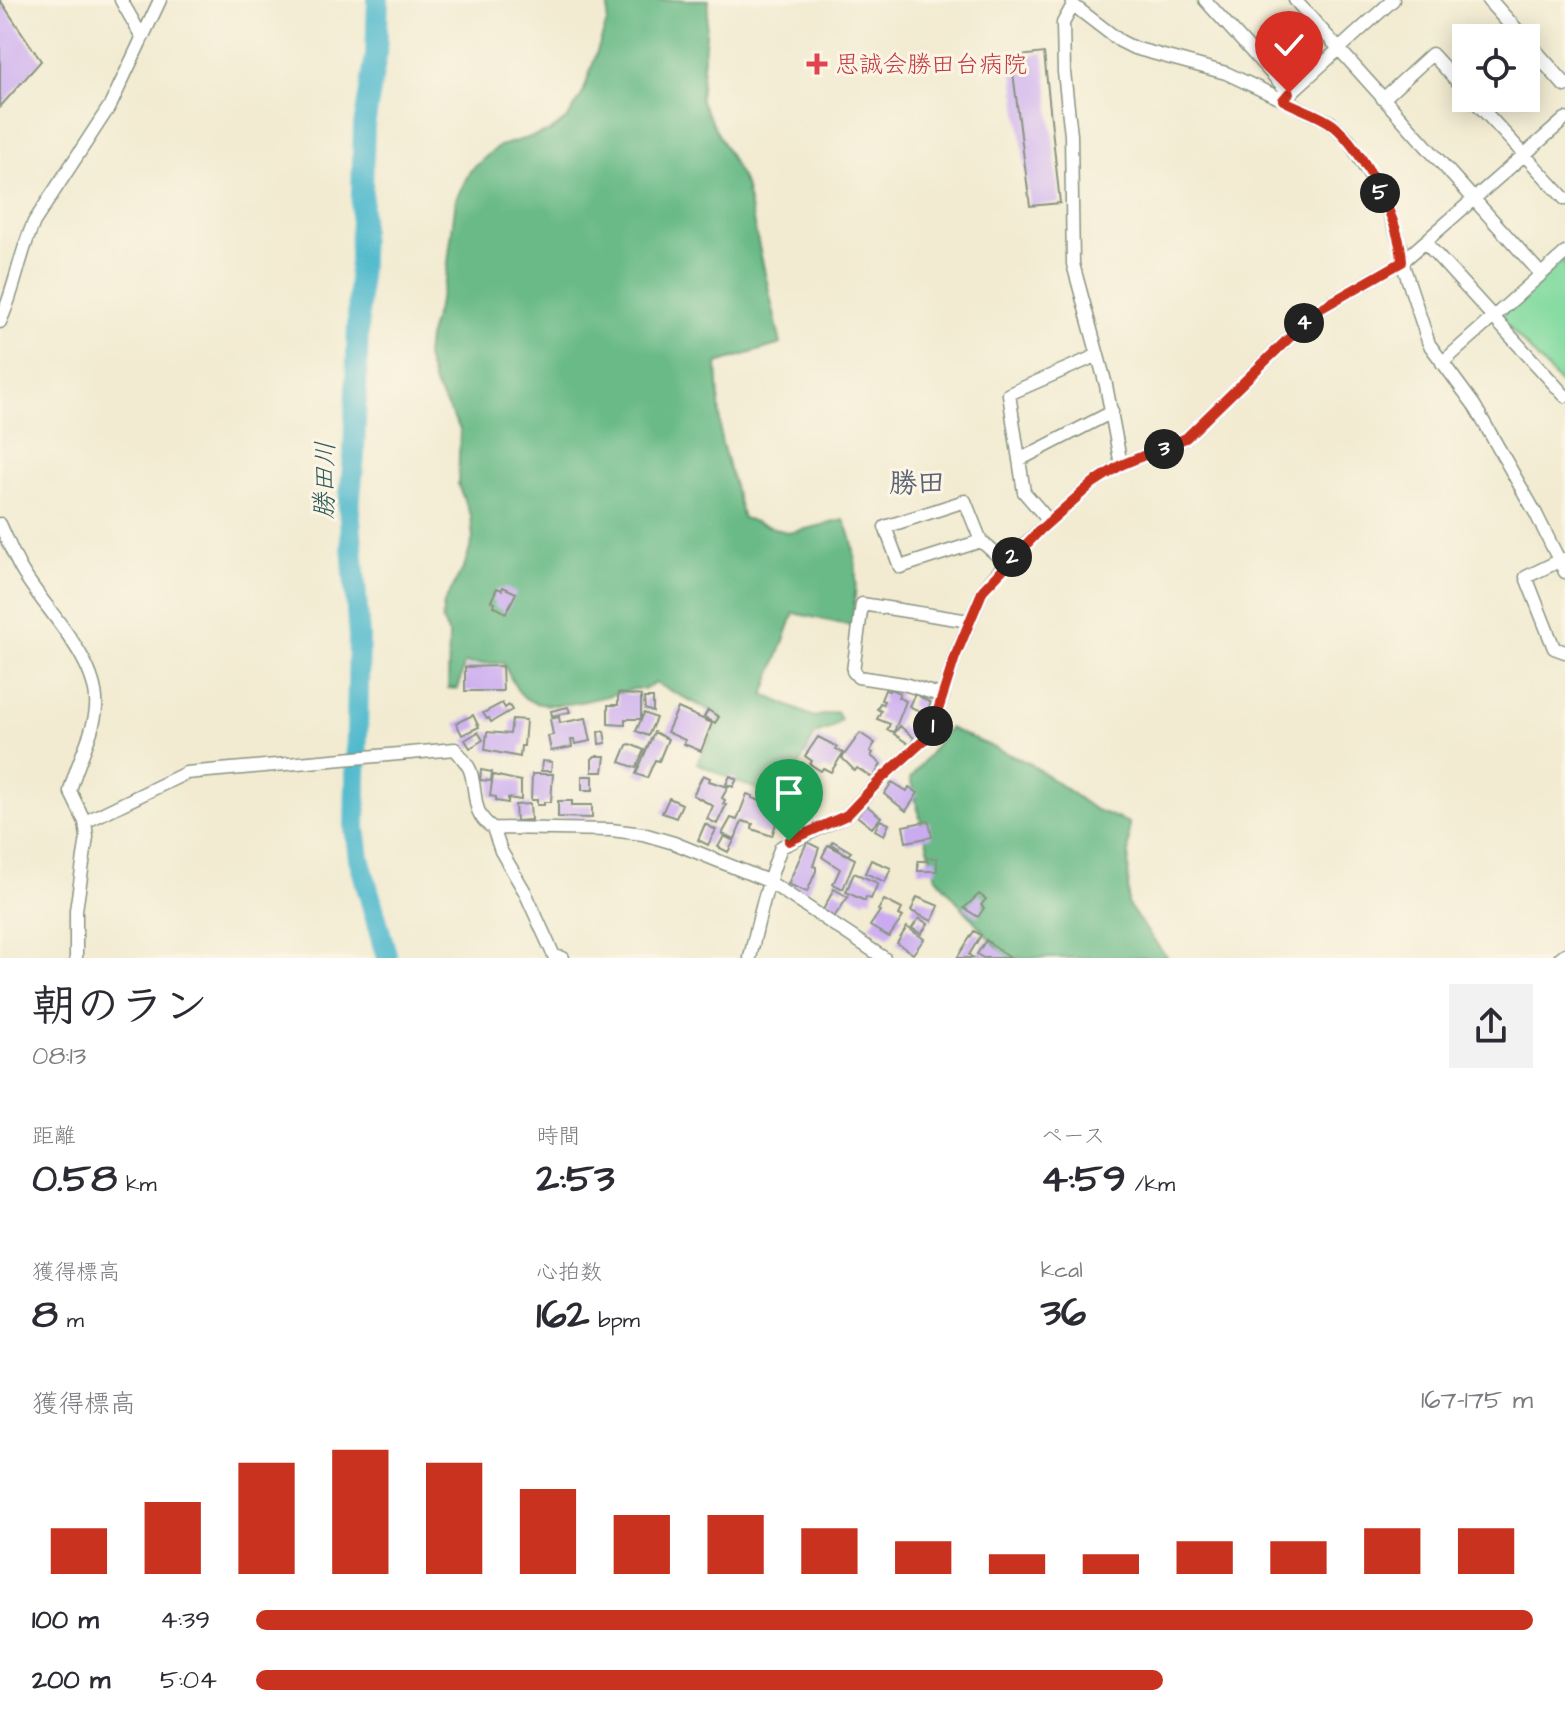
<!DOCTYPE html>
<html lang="ja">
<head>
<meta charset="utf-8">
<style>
	body { margin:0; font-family:"Architects Daughter","Klee One",sans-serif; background:#f2f2f3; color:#2b2b33; height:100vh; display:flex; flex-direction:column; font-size:30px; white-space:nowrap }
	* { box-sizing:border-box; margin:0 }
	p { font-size:26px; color:#7c7c81 }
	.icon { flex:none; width:44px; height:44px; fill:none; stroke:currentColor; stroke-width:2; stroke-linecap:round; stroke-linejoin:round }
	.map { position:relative; height:958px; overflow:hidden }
	.side { display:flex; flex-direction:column; background:#fff; flex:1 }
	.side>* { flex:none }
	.tools { position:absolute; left:1452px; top:24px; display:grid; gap:16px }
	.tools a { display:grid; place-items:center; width:88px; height:88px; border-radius:0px; background:#fff; box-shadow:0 4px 20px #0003; font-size:40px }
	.pin { position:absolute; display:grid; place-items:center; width:68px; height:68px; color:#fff; margin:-82px -34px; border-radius:50% 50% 50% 0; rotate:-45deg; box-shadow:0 0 8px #0007 }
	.pin .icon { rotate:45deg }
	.km { position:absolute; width:40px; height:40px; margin:-20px; border-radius:50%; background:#222; color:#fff; font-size:22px; line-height:40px; text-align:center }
	.round { display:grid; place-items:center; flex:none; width:84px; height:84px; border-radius:0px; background:#f2f2f3 }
	.summary { display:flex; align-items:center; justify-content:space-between; height:136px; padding:0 32px }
	h1 { font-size:44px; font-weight:700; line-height:60px }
	.stats { display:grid; grid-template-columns:repeat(3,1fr); gap:12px; height:136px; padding:8px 32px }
	.stats div { display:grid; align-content:center }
	.stats b { font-size:40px; font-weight:700 }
	.stats small { font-size:22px; font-weight:400 }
	.stats p { font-size:22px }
	.chart { height:224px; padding:16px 32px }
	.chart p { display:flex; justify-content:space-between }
	.chart svg { width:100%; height:144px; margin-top:8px; stroke:#c8321e; stroke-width:6 }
	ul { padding:0 32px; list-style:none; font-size:26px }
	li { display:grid; grid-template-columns:128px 96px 1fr; align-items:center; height:60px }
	li i { height:20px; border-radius:10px; background:#c8321e }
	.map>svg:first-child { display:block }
	.green { fill:#82da9f; stroke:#508c6a; stroke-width:2 }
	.forest { fill:#69ba86; stroke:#447c5d; stroke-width:2 }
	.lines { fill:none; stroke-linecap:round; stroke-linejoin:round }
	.river { stroke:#51bacd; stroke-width:22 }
	.building { fill:#caabf1 }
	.minor-casing { stroke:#889482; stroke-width:15 }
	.tertiary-casing { stroke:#889482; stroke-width:17 }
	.minor { stroke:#fff; stroke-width:12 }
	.tertiary { stroke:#fff; stroke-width:14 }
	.route-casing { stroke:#fff; stroke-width:16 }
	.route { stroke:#c8321e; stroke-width:10 }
	.health-dot { fill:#e0444e; stroke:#fcf5e5; stroke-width:3 }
	.labels { text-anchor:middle; stroke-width:6; stroke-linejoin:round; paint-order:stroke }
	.health-label { font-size:24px; fill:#be3a42; stroke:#fcf5e5; text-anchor:start }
	.water-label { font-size:26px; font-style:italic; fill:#2c5c5a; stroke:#fcf5e5 }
	.quarter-label { font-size:28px; font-weight:bold; fill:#5b6476; stroke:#fcf5e5 }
</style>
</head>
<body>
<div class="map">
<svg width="1565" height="958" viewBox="0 0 1565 958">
	<rect width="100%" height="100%" fill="#fcf5e5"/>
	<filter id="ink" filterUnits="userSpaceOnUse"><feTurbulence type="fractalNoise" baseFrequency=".0125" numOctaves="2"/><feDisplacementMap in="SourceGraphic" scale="16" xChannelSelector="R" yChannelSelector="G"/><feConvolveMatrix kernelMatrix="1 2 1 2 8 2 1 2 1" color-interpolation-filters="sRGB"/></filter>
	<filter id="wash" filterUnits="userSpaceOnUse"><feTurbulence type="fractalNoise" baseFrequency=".006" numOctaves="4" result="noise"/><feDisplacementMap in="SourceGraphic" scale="32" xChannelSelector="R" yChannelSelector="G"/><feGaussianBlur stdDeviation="1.8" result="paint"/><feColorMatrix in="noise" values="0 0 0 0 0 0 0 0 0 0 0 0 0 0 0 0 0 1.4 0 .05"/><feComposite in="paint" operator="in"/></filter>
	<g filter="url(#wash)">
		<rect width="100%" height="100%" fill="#f2ebd1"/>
		<!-- green -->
		<path class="green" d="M1565,258V389L1500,317Z"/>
		<!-- forest -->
		<path class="forest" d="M609,0H709L700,100L745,185L781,344L717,363L721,440L743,518L789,533L844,520C861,553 856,589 852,626L794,613L764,695L814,717L837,712L841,720L832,728L815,734L783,798L737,782L697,763L721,716L655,683L644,689H634C609,695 544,717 523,696C514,689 509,673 503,663L464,664L458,689L448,688L449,635L442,620L444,603L464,567L473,539L471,516L458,485L460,429L434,384L426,357L428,338L446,279L456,199L470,171L489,154L500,146L551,131L568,118L583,93L607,22Z
			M949,728L1029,763L1094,809L1129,823L1128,905L1167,958H1006L936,877L910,779Z"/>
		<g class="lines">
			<!-- river -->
			<path class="river" d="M378,0L376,56L364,126L354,456L349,507L359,636L355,828L359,858L387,958"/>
		</g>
		<g id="blocks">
			<!-- building -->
			<path class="building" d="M0,0L41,61L0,107Z
				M1044,53L1060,203L1030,206L1011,57Z
				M503,587L516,593L506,613L494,606L495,603L491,601L497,588L502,590Z
				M502,666L503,691H465V667Z
				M890,689L900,693L898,697L906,701L894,732L887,730L890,724L877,719L881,711L877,709L880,703L883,704L884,701L881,700L885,690L889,691Z
				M618,693L641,696V719H625V725L608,724V705H618Z
				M915,694L931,703L925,714L909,706Z
				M644,698H653V712L645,709Z
				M502,703L505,708L509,705L512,710L491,722L489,718L487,719L483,713Z
				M568,707L570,712L552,716L551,711Z
				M678,708L712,723L701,751L684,744L685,740L667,732Z
				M708,710L719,717L715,723L704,717Z
				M644,713L656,718L648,736L636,731Z
				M473,715L479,727L462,735L456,723Z
				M559,717L560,723L586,718L591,741L575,744L574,740H571L572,747L551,751L548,736L553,735L550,719Z
				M512,719L526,720L524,746H521L520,757L485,750L487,732L510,734Z
				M900,726L914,738L910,745L894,734Z
				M604,731L606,743L599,744L598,732Z
				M478,732L483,740L470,748L465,740Z
				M654,732L668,739L659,761L655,760L647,778L636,774Z
				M860,733L875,743L870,751L873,753L871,756L881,764L873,778L857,768L855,771L842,758Z
				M818,737L838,747L836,749L843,753L831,772L823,768L821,771L810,764L812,761L805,756Z
				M630,744L644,750L636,768L620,762L627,745Z
				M595,756H605L603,772H592V759Z
				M542,761L552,762L551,771H541Z
				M481,770L492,772L491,781L480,780Z
				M532,774H553L551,802H544V805H537V800H531Z
				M493,775L521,781V800L508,798V803L496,801V797L490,796Z
				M703,775L710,778L709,781L728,787L722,798L725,800L723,804L726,805L717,824L707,819L713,806L693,795Z
				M582,776H593V790H582Z
				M730,776L737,779L733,787L726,784Z
				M892,782L907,791L909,787L918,793L906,811L884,794Z
				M747,794L753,796L752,798L781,808L772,836L752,829L753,824L742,821L735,839L722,834L731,818L737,820Z
				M669,798L682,804L676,818L662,813Z
				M558,801H572V805H592V818L558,817Z
				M530,804L531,820L516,821L515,805Z
				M866,805L881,817L872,828L857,816Z
				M880,820L889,824L884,835L875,830Z
				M929,821L932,837L906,842L903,826Z
				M705,824L716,830L708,845L698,840Z
				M724,836L734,841L728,852L718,847Z
				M833,841L851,852L848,855L831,844Z
				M807,842L819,848L813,866L816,867V871L807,892L788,884Z
				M828,845L855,859L843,889L833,884L840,869L822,857Z
				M927,858H937V871H918V861H927Z
				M871,860L891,868L885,882L865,873Z
				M854,873L878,883L871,899L866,897L865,901L846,892Z
				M834,889L848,897L834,917L823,910Z
				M979,894L986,899L981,905L984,908L978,917L964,908Z
				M917,897L939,906L932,921L911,911Z
				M884,900L902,909L899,915L903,917L889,937L870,926L880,911L878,910Z
				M919,918L928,924L921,934L912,928Z
				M907,927L924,939L913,954L897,943Z
				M974,931L981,935L969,955L974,958H957Z
				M986,940L1011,958H983L977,954Z"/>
		</g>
	</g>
	<g filter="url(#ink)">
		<use href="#blocks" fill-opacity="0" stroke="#889482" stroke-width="2"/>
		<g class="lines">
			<defs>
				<path id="minor" d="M121,0L142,37
					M1205,0L1289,93
					M1295,0L1541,274
					M1472,98L1565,199
					M1383,99L1432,54L1466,91
					M1283,100L1393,0
					M1425,242L1565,396
					M0,322C16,287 19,255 34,222L111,104L160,0
					M1442,363L1565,253
					M1019,460L1112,412
					M1121,465L1106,385L1073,264L1071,135L1064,72L1063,23L1073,5L1120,41L1134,48L1226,73L1330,122L1349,140L1387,206L1401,247L1402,262L1429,344L1474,405L1535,512L1565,572
					M1049,521L1024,492L1009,394L1098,355
					M0,524C7,539 13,555 21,569C43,608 100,660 96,708C94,734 76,764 70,791L85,822L87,837L76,910V958
					M981,541L900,567L885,527L965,501L981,541L1006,563
					M1563,559L1526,577L1554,648L1565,652
					M943,696L904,684L858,677L853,671L862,604L969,621
					M85,822L186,773L455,749C460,755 467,763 470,770C478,793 470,813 493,828L611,830L643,834L674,843L768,881L884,958
					M493,828L501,851L525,892L554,956L563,958
					M750,958C758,920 767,883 781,847L847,815L883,777L930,735L955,657L983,590L1006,563L1040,530L1093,483L1121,465L1186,438L1318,310L1402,262L1565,119
					M1560,958L1565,954"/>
				<path id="tertiary" d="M1489,0L1523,38
					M1526,41L1565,85"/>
			</defs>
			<!-- minor casing -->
			<use href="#minor" class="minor-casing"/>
			<!-- tertiary casing -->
			<use href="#tertiary" class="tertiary-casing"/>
			<!-- minor -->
			<use href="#minor" class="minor"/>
			<!-- tertiary -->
			<use href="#tertiary" class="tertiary"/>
		</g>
	</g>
	<g class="lines" filter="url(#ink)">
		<defs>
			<path id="route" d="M789,841L847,815L883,777L930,735L955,657L983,590L1040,530L1093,483L1121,465L1186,438L1318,310L1402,262C1401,224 1363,149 1333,125C1319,114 1299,109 1283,100L1289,93"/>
		</defs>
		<!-- route casing -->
		<use href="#route" class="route-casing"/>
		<!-- route -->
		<use href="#route" class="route"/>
	</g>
	<!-- markers -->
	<path class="health-dot" d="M813 52h8v8h8v8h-8v8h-8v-8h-8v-8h8z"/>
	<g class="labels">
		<!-- health labels -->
		<g class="health-label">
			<text x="835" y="72">思誠会勝田台病院</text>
		</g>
		<!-- water labels -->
		<g class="water-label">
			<text transform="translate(324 480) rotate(-89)" y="9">勝田川</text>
		</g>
		<!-- quarter labels -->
		<g class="quarter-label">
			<text x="917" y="492">勝田</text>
		</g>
	</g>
</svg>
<div class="tools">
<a><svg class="icon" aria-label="locate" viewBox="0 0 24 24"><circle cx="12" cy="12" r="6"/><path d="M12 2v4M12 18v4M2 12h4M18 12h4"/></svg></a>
</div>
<div class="pin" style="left:789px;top:841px;background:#1e9e55"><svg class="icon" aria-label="arrive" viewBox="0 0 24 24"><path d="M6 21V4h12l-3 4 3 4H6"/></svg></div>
<div class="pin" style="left:1289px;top:93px;background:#d93025"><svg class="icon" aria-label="check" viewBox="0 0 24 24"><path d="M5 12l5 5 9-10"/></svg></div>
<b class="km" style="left:933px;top:726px">1</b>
<b class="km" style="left:1012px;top:557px">2</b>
<b class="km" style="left:1164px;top:449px">3</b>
<b class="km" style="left:1304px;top:323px">4</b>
<b class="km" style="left:1380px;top:193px">5</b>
</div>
<section class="side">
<div class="summary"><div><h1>朝のラン</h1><p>08:13</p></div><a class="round"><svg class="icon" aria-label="share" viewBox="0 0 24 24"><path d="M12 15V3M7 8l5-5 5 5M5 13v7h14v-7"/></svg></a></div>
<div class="stats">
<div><p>距離</p><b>0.58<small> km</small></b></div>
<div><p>時間</p><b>2:53</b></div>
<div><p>ペース</p><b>4:59<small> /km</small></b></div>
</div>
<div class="stats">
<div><p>獲得標高</p><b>8<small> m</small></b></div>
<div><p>心拍数</p><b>162<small> bpm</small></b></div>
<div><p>kcal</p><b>36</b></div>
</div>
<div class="chart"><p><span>獲得標高</span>167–175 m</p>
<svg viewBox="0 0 160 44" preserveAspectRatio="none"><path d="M5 44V30M15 44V22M25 44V10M35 44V6M45 44V10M55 44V18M65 44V26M75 44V26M85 44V30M95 44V34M105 44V38M115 44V38M125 44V34M135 44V34M145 44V30M155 44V30"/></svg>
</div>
<ul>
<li><b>100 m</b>4:39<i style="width:100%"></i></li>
<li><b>200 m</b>5:04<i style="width:71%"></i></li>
</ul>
</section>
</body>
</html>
